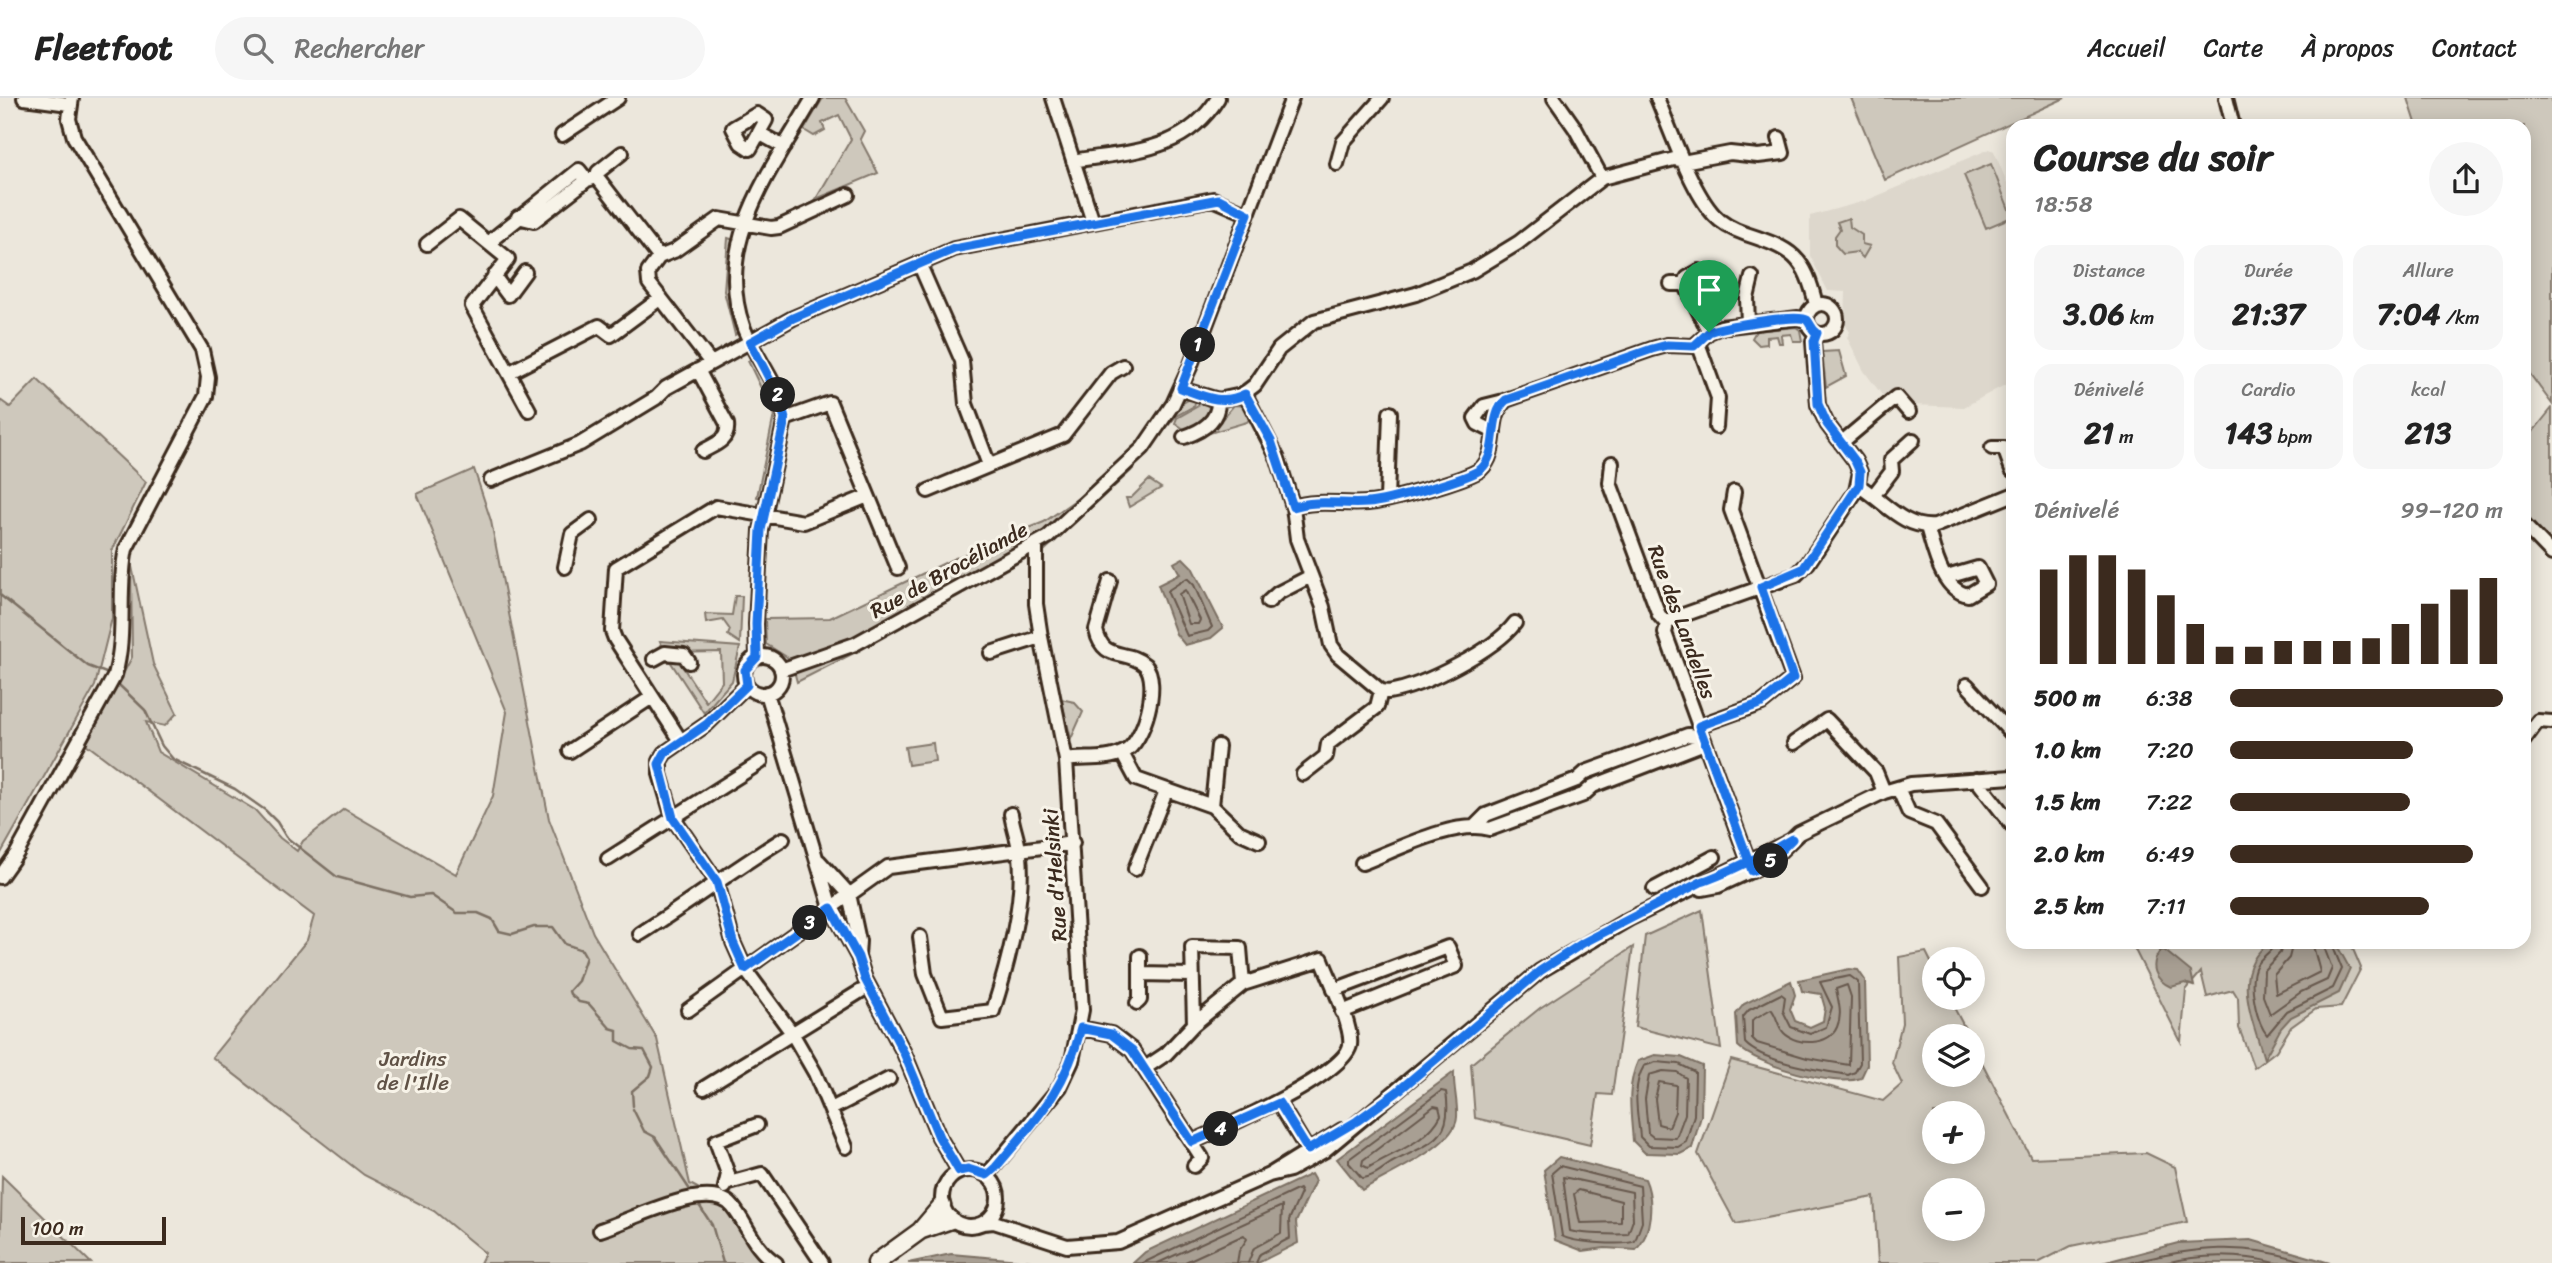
<!DOCTYPE html>
<html lang="fr">
<head>
<meta charset="utf-8">
<style>
	body { margin:0; font-family:Sriracha,sans-serif; background:#f6f6f6; color:#222; height:100vh; display:flex; flex-direction:column; font-size:26px; white-space:nowrap }
	* { box-sizing:border-box; margin:0 }
	p { font-size:23px; color:#767676 }
	.icon { flex:none; width:38px; height:38px; fill:none; stroke:currentColor; stroke-width:2; stroke-linecap:round; stroke-linejoin:round }
	.map { position:relative; flex:1; overflow:hidden }
	.details { position:absolute; left:2006px; top:21px; width:525px; height:830px; display:flex; flex-direction:column; background:#fff; border-radius:21px; box-shadow:0 4px 18px #0003 }
	.details>* { flex:none }
	.fabs { position:absolute; left:1922px; top:849px; display:grid; gap:14px }
	.fabs a { display:grid; place-items:center; width:63px; height:63px; border-radius:50%; background:#fff; box-shadow:0 4px 18px #0003; font-size:35px }
	.scale { position:absolute; left:21px; bottom:18px; width:145px; box-sizing:border-box; padding-left:7px; border:4px solid #3b2a1e; border-top:0; font-size:19px; line-height:24px; white-space:nowrap; color:#3b2a1e; -webkit-text-stroke:5px #f7f3e8; paint-order:stroke }
	.pin { position:absolute; display:grid; place-items:center; width:60px; height:60px; color:#fff; margin:-72px -30px; border-radius:50% 50% 50% 0; rotate:-45deg; box-shadow:0 0 7px #0007 }
	.pin .icon { rotate:45deg }
	.km { position:absolute; width:35px; height:35px; margin:-18px; border-radius:50%; background:#222; color:#fff; font-size:19px; line-height:35px; text-align:center }
	.round { display:grid; place-items:center; flex:none; width:74px; height:74px; border-radius:37px; background:#f6f6f6 }
	.summary { display:flex; align-items:center; justify-content:space-between; height:119px; padding:0 28px }
	h1 { font-size:38px; font-weight:700; line-height:52px }
	.figures { display:grid; grid-template-columns:repeat(3,1fr); gap:10px; height:119px; padding:7px 28px }
	.figures div { display:grid; align-content:center; border-radius:18px; background:#f6f6f6; text-align:center }
	.figures b { font-size:30px; font-weight:700 }
	.figures small { font-size:19px; font-weight:400 }
	.figures p { font-size:19px }
	.chart { height:196px; padding:14px 28px }
	.chart p { display:flex; justify-content:space-between }
	.chart svg { width:100%; height:126px; margin-top:7px; stroke:#3b2a1e; stroke-width:6 }
	ul { padding:0 28px; list-style:none; font-size:23px }
	li { display:grid; grid-template-columns:112px 84px 1fr; align-items:center; height:52px }
	li i { height:18px; border-radius:9px; background:#3b2a1e }
	header { display:flex; align-items:center; gap:42px; box-sizing:border-box; height:98px; padding:0 35px; background:#fff; border-bottom:2px solid #e0e0e0 }
	header strong { font-size:33px }
	nav { display:flex; gap:38px; margin-inline-start:auto; font-size:24px }
	.search { width:490px; height:63px; background:#f6f6f6; display:flex; align-items:center; gap:18px; box-sizing:border-box; padding:0 24px; border-radius:38px; color:#767676; font-size:26px }
	.map>svg:first-child { display:block }
	.built { fill:#ddd7cc }
	.green { fill:#cec8bc; stroke:#84796d; stroke-width:2; fill-rule:evenodd }
	.water { fill:#a89f93; stroke:#7c7064; stroke-width:2 }
	.lines { fill:none; stroke-linecap:round; stroke-linejoin:round }
	.shore { stroke:#67594d; stroke-width:2 }
	.stream { stroke:#7c7064; stroke-width:2.5 }
	.minor-casing { stroke:#3b2a1e; stroke-width:18 }
	.major-casing { stroke:#3b2a1e; stroke-width:21 }
	.minor { stroke:#f7f3e8; stroke-width:12 }
	.major { stroke:#f7f3e8; stroke-width:16 }
	.route-casing { stroke:#fff; stroke-width:14 }
	.route { stroke:#1a73e8; stroke-width:9 }
	.labels { text-anchor:middle; stroke-width:6; stroke-linejoin:round; paint-order:stroke }
	.street-label { font-size:21px; fill:#3b2a1e; stroke:#f7f3e8 }
	.park-label { font-size:21px; fill:#605246; stroke:#f7f3e8 }
</style>
</head>
<body>
<header>
<strong>Fleetfoot</strong>
<div class="search"><svg class="icon" aria-label="search" viewBox="0 0 24 24"><circle cx="10" cy="10" r="6"/><path d="M15 15l6 6"/></svg>Rechercher</div>
<nav><a>Accueil</a><a>Carte</a><a>À propos</a><a>Contact</a></nav>
</header>
<div class="map">
<svg width="2552" height="1165" viewBox="0 0 2552 1165">
	<rect width="100%" height="100%" fill="#ece7dc"/>
	<filter id="ink" filterUnits="userSpaceOnUse"><feTurbulence type="fractalNoise" baseFrequency=".0143" numOctaves="2"/><feDisplacementMap in="SourceGraphic" scale="14" xChannelSelector="R" yChannelSelector="G"/><feConvolveMatrix kernelMatrix="1 2 1 2 8 2 1 2 1" color-interpolation-filters="sRGB"/></filter>
	<g filter="url(#ink)">
		<!-- built -->
		<path class="built" d="M1990,51L1994,53L2012,97V283L1964,309L1912,307L1904,297H1882L1864,273L1847,239L1850,234L1845,226L1846,194L1828,193L1810,158V118L1865,103Z"/>
		<!-- green -->
		<path class="green" d="M823,0H845L864,33L860,41L878,75L816,101L851,41L839,17L822,25L825,32L814,38L804,32Z
			M1851,0H2065L1885,82Z
			M2408,0H2552V306L2524,268V28H2417Z
			M1991,66L2012,119L1986,130L1964,77Z
			M1849,120L1850,129L1862,137V146L1870,148L1863,160L1857,154L1843,156L1835,147V138L1840,131L1837,124Z
			M728,140L734,142L730,189L740,234L735,237L724,193Z
			M1796,229L1800,232L1802,243H1793L1791,236L1781,237L1782,245H1779L1777,238L1767,239V246L1759,247L1752,240L1756,233Z
			M1839,253L1846,278L1826,289L1822,254Z
			M754,260L775,300L780,327L763,400L757,399L774,317L748,263Z
			M37,281L146,384L112,453V520L95,588L0,757V302L10,309Z
			M1188,302H1196L1194,308L1176,318L1131,373L1044,453L1057,438L1133,368L1178,308Z
			M1200,303L1209,309L1208,321L1187,333L1175,325L1177,320L1198,308Z
			M1234,307L1244,308L1252,317L1247,324L1196,339L1216,328Z
			M2552,310V447L2524,416V345Z
			M474,371L491,423L549,721L593,835L657,941L690,1086L729,1107L767,1165H480L485,1155L434,1113L364,1077L212,959L307,842L314,818L86,646L132,559L131,464L153,566L177,615L165,628L146,624L158,654L255,712L280,740L297,753L303,743L344,711L456,776L493,698L507,614L417,396Z
			M1149,382L1161,390L1129,409L1126,400H1131Z
			M1091,391L1093,393L1033,444L877,528L831,549L790,561L766,546L765,521L830,520L953,461L1044,424Z
			M735,498H742L740,545L728,537L730,532L723,522L706,525L705,516L732,517Z
			M660,543L740,549L732,583L704,615L668,560L676,559L706,604L722,584L721,554L665,555Z
			M852,553L854,555L797,584L794,573Z
			M1061,601L1074,604L1083,614L1071,641Z
			M933,645L935,663L908,667L905,649Z
			M1702,812L1721,951L1635,929L1645,838Z
			M2131,844H2350L2361,870L2341,909L2316,911L2291,929L2276,953L2254,970L2239,930L2238,900L2233,892L2207,899L2201,874L2186,892L2181,944Z
			M1633,849L1612,997L1598,996L1590,1047L1475,1020L1471,966L1540,910Z
			M1926,854L1934,870V900H1949L1969,938H1934V976H1972V945L2031,1060L2146,1055L2175,1069L2187,1124L2071,1148L2038,1165H1878L1874,1099L1736,1126L1698,1056L1731,962L1883,1003L1902,986L1892,965L1902,925L1899,859ZM1934,1015H1972V1054H1934ZM1934,1092H1972V1130H1934Z
			M2,1078L91,1165H0Z"/>
		<!-- water -->
		<path class="water" d="M1183,460L1192,469L1223,530L1211,540L1185,547L1176,536L1158,487L1180,476L1174,465Z
			M2271,844H2335L2350,871L2339,895L2291,919L2281,930L2264,961C2253,922 2228,871 2271,844Z
			M2164,852L2191,874L2194,888L2185,885L2171,889C2155,882 2149,868 2160,853Z
			M1849,871L1858,872L1865,882L1867,967L1861,980C1835,990 1757,967 1738,948L1736,916L1744,906L1791,883L1795,897L1790,911L1795,923L1810,929L1823,923L1825,910L1821,896L1802,893L1799,882Z
			M1655,957L1681,959L1702,968L1701,1018L1692,1050L1680,1056L1645,1055L1633,1043C1631,1016 1626,989 1638,963Z
			M1454,974C1453,989 1458,1004 1457,1019C1456,1048 1386,1077 1362,1092L1337,1061Z
			M1559,1059L1645,1081C1654,1101 1652,1136 1636,1152L1605,1150L1583,1153L1555,1142L1544,1072Z
			M1311,1076L1315,1083L1296,1124L1298,1145L1258,1165H1133L1145,1154Z
			M2251,1142L2330,1165H2102L2178,1145Z
			M951,1156L1054,1165H908Z"/>
		<g class="lines">
			<!-- shore -->
			<path class="shore" d="M1187,480L1194,487L1212,529L1208,533L1187,538L1167,493Z
				M1185,492L1200,522L1198,526H1189L1179,496Z
				M2274,844C2273,854 2263,857 2257,866C2247,882 2256,923 2267,937L2287,913L2333,890L2342,871L2331,844
				M2283,844L2280,855L2264,872L2263,898L2270,916L2301,894L2327,882L2332,870L2322,844
				M2293,844L2289,860L2274,877L2276,896L2320,874L2312,844
				M1850,878L1858,884L1860,965L1855,974L1848,977C1820,972 1764,965 1745,945L1743,919L1749,912L1781,896L1785,899L1783,913L1791,929L1810,936L1826,929L1832,909L1820,884Z
				M1847,887L1851,899L1849,967L1807,960L1757,945L1752,940V922L1771,911C1777,917 1777,928 1784,935C1797,948 1829,948 1837,929C1843,916 1838,903 1836,891Z
				M1656,964L1679,966L1695,974L1694,1017L1686,1044L1678,1049L1649,1048L1640,1039C1638,1017 1631,989 1644,968Z
				M1663,973L1677,974L1686,980L1685,1016L1676,1040L1653,1039L1648,1035L1645,1001L1649,977Z
				M1659,984L1676,987L1675,1014L1669,1029L1658,1026L1655,1001Z
				M1441,993L1446,994C1454,1044 1428,1045 1391,1065C1382,1071 1372,1080 1362,1080L1349,1065V1061Z
				M1434,1008L1439,1009L1441,1017C1427,1045 1393,1054 1368,1070L1362,1067L1363,1062Z
				M1560,1068L1640,1088L1642,1124L1635,1143C1626,1148 1573,1145 1562,1138L1552,1075Z
				M1563,1079L1632,1094L1633,1122L1628,1136C1617,1137 1580,1136 1570,1133Z
				M1579,1092L1621,1103V1124L1580,1125L1574,1096Z
				M1143,1165L1299,1091L1301,1095L1289,1122L1290,1140L1260,1156L1256,1165
				M1158,1165L1282,1108L1281,1135L1254,1150L1248,1165
				M1183,1165L1244,1137L1247,1141L1239,1153L1237,1165
				M2130,1165C2193,1149 2246,1143 2309,1165
				M2165,1165C2200,1156 2241,1156 2276,1165"/>
			<!-- stream -->
			<path class="stream" d="M0,497L88,568L106,575
				M118,586L145,612L162,648L173,661L235,691L265,712L277,724L286,739L337,779L410,799L431,797L457,815H478L492,821L499,833L512,836L534,829H553L565,846L582,852L586,859L578,883L569,893L570,896L579,904L589,906L610,930L617,932V943L632,951L644,952L653,969L650,978L632,993L633,1008
				M633,1011L644,1033L655,1039L692,1095
				M697,1104L712,1127L723,1165"/>
			<defs>
				<path id="minor" d="M24,0L69,6
					M1053,0L1093,124
					M1554,0L1575,30L1602,80
					M1657,0C1671,33 1691,92 1714,117C1723,127 1734,132 1746,136C1792,151 1805,158 1816,207
					M2226,0L2233,28
					M757,16L766,22L750,51L741,45L733,30Z
					M759,35L784,49
					M562,37L618,0
					M1073,63C1130,53 1184,55 1218,0
					M1337,66L1343,44L1382,0
					M597,79L598,74L622,55
					M518,119L534,123L587,82L597,79L659,159L674,153L719,121L771,130L779,129L848,97
					M427,146L459,121L508,161L472,208L529,312
					M492,148L494,140L579,72L587,82
					M659,159L648,174L649,185L711,265
					M919,165L962,263L966,306L989,367
					M494,178L508,197L525,174
					M1671,186H1685L1687,180L1699,173
					M1685,186L1709,234
					M1807 221a15 15 0 1 1 30 0a15 15 0 1 1-30 0Z
					M1748,225L1747,200L1752,179
					M1698,245L1718,300L1716,329
					M698,272L727,326C729,342 716,346 703,353
					M510,274L599,228L611,237L661,200
					M1181,291L1218,302L1242,297L1255,287L1279,251L1314,223L1416,196L1472,173L1518,145L1602,80L1674,61L1688,63L1730,55L1758,58L1783,55L1779,40
					M1245,296L1278,361L1293,409L1297,441L1323,509L1331,547L1338,557L1381,593L1389,594C1424,588 1495,552 1515,525
					M785,321L830,305L898,470
					M1494,334L1478,326L1475,320L1484,308L1504,303
					M1184,339C1202,333 1219,323 1218,302
					M1841,345L1896,299L1909,314
					M1992,350H2004L2012,372
					M1612,365L1610,385L1659,517L1667,526L1665,535L1752,773
					M491,382L580,346L656,300L666,290L793,220L954,151L1213,101L1248,116
					M1859,388C1884,403 1903,431 1935,428L2012,397
					M928,393L1063,337L1111,275L1123,268
					M1873,398L1892,373L1891,362L1913,342
					M1387,401L1390,315
					M1293,409C1317,401 1342,407 1368,405C1385,404 1469,381 1481,371C1500,354 1487,318 1506,302L1652,251L1667,247L1694,248L1709,234L1721,229L1798,220L1807,223
					M2524,427L2552,456
					M1927,429C1934,451 1941,492 1968,497L1986,486L1978,470L1947,479
					M565,469L572,436L591,422
					M1268,504L1278,495L1311,478
					M1667,526L1672,521L1796,477L1808,465L1856,393L1860,374L1855,363L1827,326L1818,307L1813,243L1817,235
					M991,555L1041,539
					M744 577a19 19 0 1 1 38 0a19 19 0 1 1-38 0Z
					M757,559L756,526L761,432L785,321C781,287 754,259 743,228C713,144 773,70 813,0
					M654,561L665,555L684,557L689,564
					M781,572L855,546L1048,439L1143,350L1173,306L1190,269L1292,0
					M747,587L707,626L665,655L660,663V676L673,720L717,784L733,844L745,871L792,935L815,975L846,1049
					M1967,587L2012,636
					M767,595L831,810L858,859L865,881L904,955L939,1039L959,1073
					M1698,628L1762,605L1793,580L1731,412L1734,394
					M2524,642L2538,623L2552,624
					M681,643L615,541L612,533L616,470L716,409L804,424L868,398
					M1794,645L1827,622L1876,674L1884,694
					M570,653L652,599
					M1122,655L1136,681L1212,708L1218,648
					M1066,662C1084,659 1107,663 1124,654C1144,645 1161,584 1145,567C1126,550 1103,565 1096,532L1110,483
					M1303,676L1326,658L1328,646L1377,609L1381,593
					M1976,681L2012,727
					M1898,690L1909,715L1936,726L1982,788
					M1212,708L1239,734L1259,743
					M608,761L761,664
					M819,763L849,796L859,843L858,858
					M1362,765C1396,752 1455,721 1490,731L1583,697L1593,688L1697,648L1702,639L1688,637L1586,674L1577,682L1486,717L1476,727
					M1135,771L1166,693
					M0,779L17,755L115,577C127,534 117,493 126,451L206,298L208,279L202,252L74,39L69,21L72,0
					M1654,791L1714,759
					M1702,791L1718,788L1768,765L1799,735L1884,694L1911,686L2012,679
					M640,836C689,805 734,771 783,741
					M920,839L925,876L942,919L993,913C1007,869 1025,805 1020,758C1019,744 1013,730 1011,716
					M1140,876L1192,877
					M1334,892L1448,849L1456,868L1342,914
					M1137,905L1140,902V858
					M688,912L888,769L1073,745
					M1194,926L1192,849L1240,850L1243,886
					M1081,930L1111,936L1132,952L1202,1060L1194,1068
					M1145,970L1166,956L1194,926L1243,886L1322,861C1329,880 1353,928 1350,947C1345,977 1221,1031 1192,1044
					M704,990L861,893
					M1279,1005L1311,1058
					M831,1011L889,981
					M942 1100a28 28 0 1 1 56 0a28 28 0 1 1-56 0Z
					M987,1077L1060,989L1072,963L1082,912L1066,662L1041,539L1036,506V448
					M1269,1077L1290,1072L1324,1053L1540,873L1629,821L1792,742
					M729,1085L762,1076L822,1165
					M725,1089L728,1076L716,1043L757,1027
					M983,1125L994,1124L1067,1148L1118,1144L1269,1077L1342,1032
					M600,1132C628,1124 710,1079 733,1109C748,1128 754,1151 776,1165"/>
				<path id="major" d="M922,1132L951,1122
					M876,1165L920,1133L942,1107"/>
			</defs>
			<!-- minor casing -->
			<use href="#minor" class="minor-casing"/>
			<!-- major casing -->
			<use href="#major" class="major-casing"/>
			<!-- minor -->
			<use href="#minor" class="minor"/>
			<!-- major -->
			<use href="#major" class="major"/>
		</g>
	</g>
	<g class="lines" filter="url(#ink)">
		<defs>
			<path id="route" d="M1709,234L1694,248L1667,247L1652,251L1506,302C1487,318 1500,354 1481,371C1469,381 1385,404 1368,405C1342,407 1317,401 1293,409L1271,343L1245,296C1222,308 1203,298 1181,290L1248,116L1219,101L954,151L793,220L754,242L750,244L779,299L785,321L761,432L756,526L757,559L745,572L747,587L707,626L665,655L659,666L673,720L717,784L733,844L745,871L831,810L858,859L865,881L904,955L939,1039L959,1073L968,1071L987,1077L996,1069C1037,1020 1065,993 1081,930L1111,936L1132,952L1192,1044L1279,1005L1308,1052L1357,1023L1397,994L1540,873L1583,845L1701,784C1724,777 1745,764 1768,755L1792,741L1768,765L1752,773L1748,761L1699,628L1762,605L1793,580L1761,489L1803,471L1859,387L1860,374L1855,363L1827,326L1818,306L1814,243L1817,235C1811,231 1811,226 1807,222C1799,215 1720,229 1709,234"/>
		</defs>
		<!-- route casing -->
		<use href="#route" class="route-casing"/>
		<!-- route -->
		<use href="#route" class="route"/>
	</g>
	<g class="labels">
		<!-- street labels -->
		<g class="street-label">
			<text transform="translate(949 472) rotate(-29)" y="7">Rue de Brocéliande</text>
			<text transform="translate(1682 524) rotate(70)" y="7">Rue des Landelles</text>
			<text transform="translate(1055 777) rotate(-94)" y="7">Rue d'Helsinki</text>
		</g>
		<!-- park labels -->
		<g class="park-label">
			<text x="413" y="968">Jardins<tspan x="413" dy="24">de l'Ille</tspan></text>
		</g>
	</g>
</svg>
<div class="fabs">
<a><svg class="icon" aria-label="locate" viewBox="0 0 24 24"><circle cx="12" cy="12" r="6"/><path d="M12 2v4M12 18v4M2 12h4M18 12h4"/></svg></a>
<a><svg class="icon" aria-label="layers" viewBox="0 0 24 24"><path d="M12 4l9 5-9 5-9-5zM3 14l9 5 9-5"/></svg></a>
<a>+</a>
<a>−</a>
</div>
<div class="scale">100 m</div>
<div class="pin" style="left:1709px;top:234px;background:#1e9e55"><svg class="icon" aria-label="arrive" viewBox="0 0 24 24"><path d="M6 21V4h12l-3 4 3 4H6"/></svg></div>
<b class="km" style="left:1198px;top:247px">1</b>
<b class="km" style="left:778px;top:297px">2</b>
<b class="km" style="left:810px;top:825px">3</b>
<b class="km" style="left:1221px;top:1031px">4</b>
<b class="km" style="left:1771px;top:763px">5</b>
<section class="details">
<div class="summary"><div><h1>Course du soir</h1><p>18:58</p></div><a class="round"><svg class="icon" aria-label="share" viewBox="0 0 24 24"><path d="M12 15V3M7 8l5-5 5 5M5 13v7h14v-7"/></svg></a></div>
<div class="figures">
<div><p>Distance</p><b>3.06<small> km</small></b></div>
<div><p>Durée</p><b>21:37</b></div>
<div><p>Allure</p><b>7:04<small> /km</small></b></div>
</div>
<div class="figures">
<div><p>Dénivelé</p><b>21<small> m</small></b></div>
<div><p>Cardio</p><b>143<small> bpm</small></b></div>
<div><p>kcal</p><b>213</b></div>
</div>
<div class="chart"><p><span>Dénivelé</span>99–120 m</p>
<svg viewBox="0 0 160 44" preserveAspectRatio="none"><path d="M5 44V11M15 44V6M25 44V6M35 44V11M45 44V20M55 44V30M65 44V38M75 44V38M85 44V36M95 44V36M105 44V36M115 44V35M125 44V30M135 44V23M145 44V18M155 44V14"/></svg>
</div>
<ul>
<li><b>500 m</b>6:38<i style="width:100%"></i></li>
<li><b>1.0 km</b>7:20<i style="width:67%"></i></li>
<li><b>1.5 km</b>7:22<i style="width:66%"></i></li>
<li><b>2.0 km</b>6:49<i style="width:89%"></i></li>
<li><b>2.5 km</b>7:11<i style="width:73%"></i></li>
</ul>
</section>
</div>
</body>
</html>
